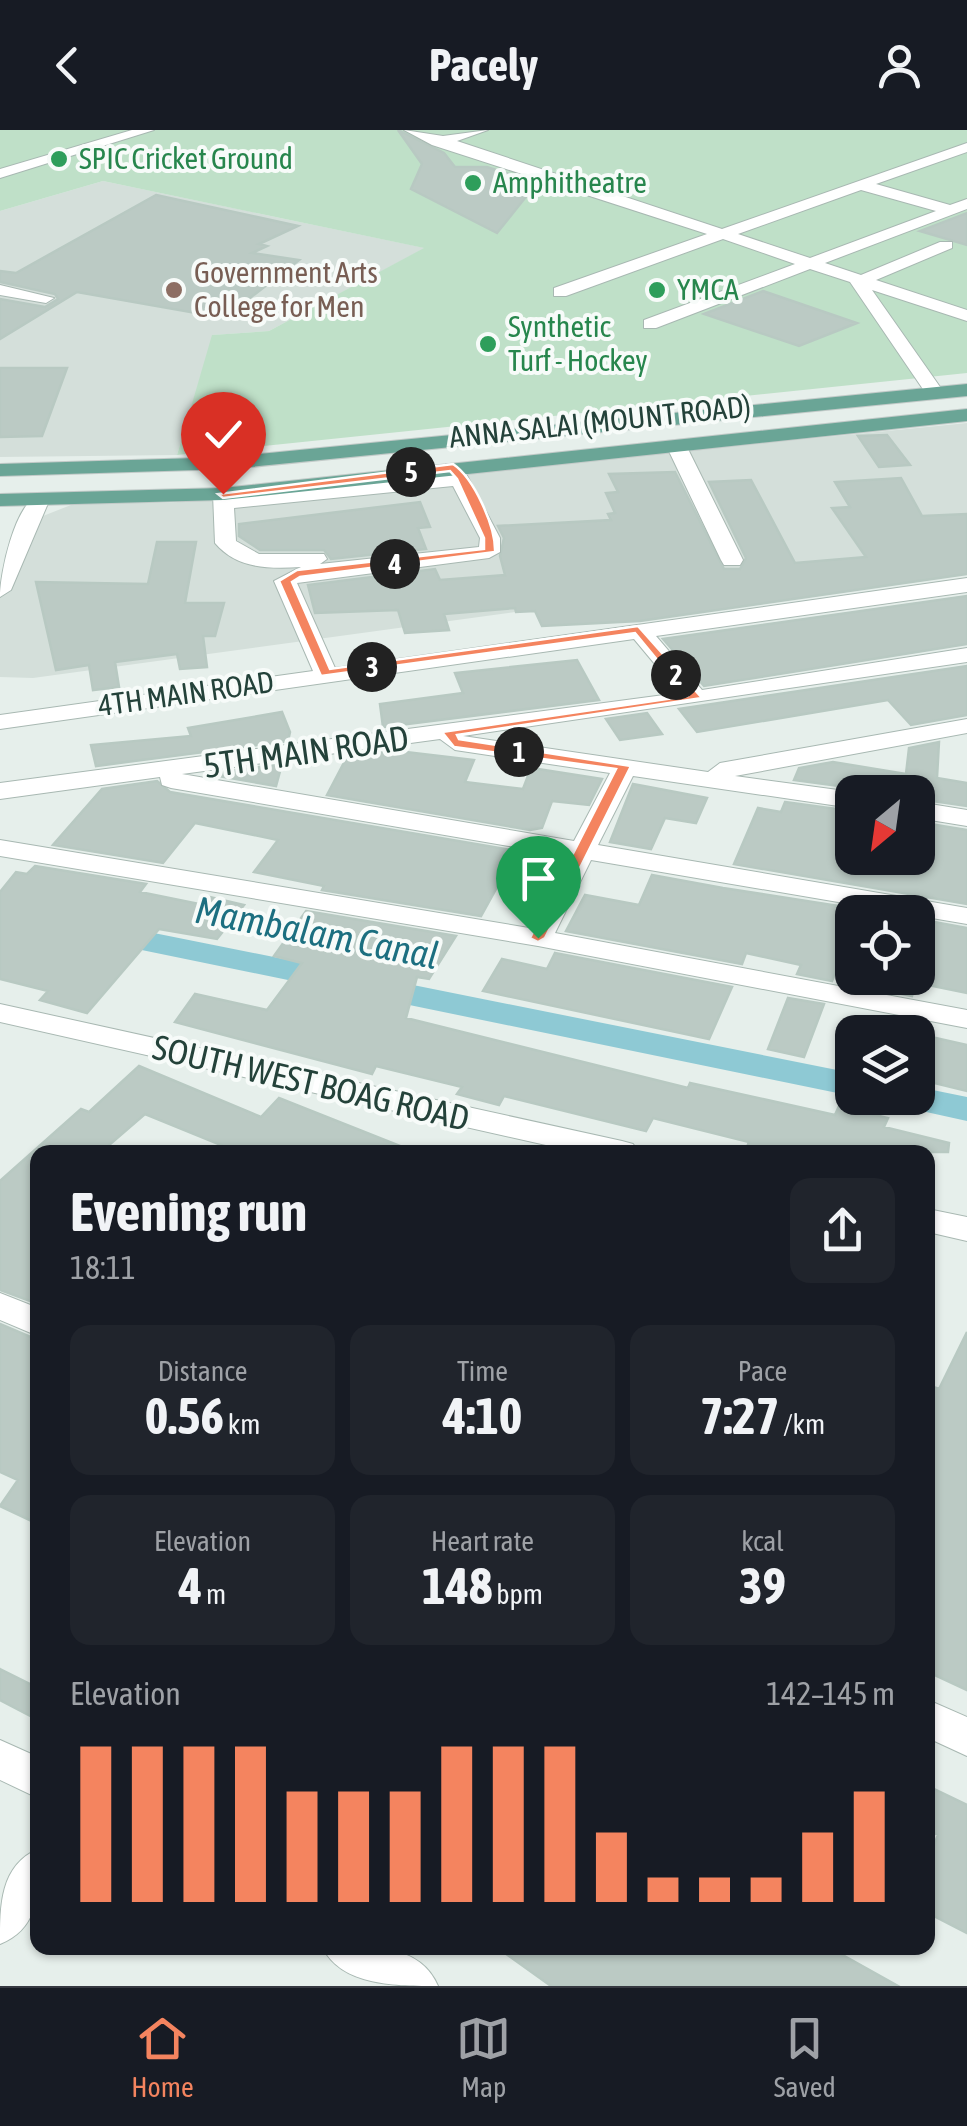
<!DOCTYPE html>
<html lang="en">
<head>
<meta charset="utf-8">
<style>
	body { margin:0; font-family:"Asap Condensed",sans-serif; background:#20242c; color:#f1f3f6; height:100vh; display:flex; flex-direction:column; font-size:38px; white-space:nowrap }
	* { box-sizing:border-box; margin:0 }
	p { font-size:32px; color:#9ea1a6 }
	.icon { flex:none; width:55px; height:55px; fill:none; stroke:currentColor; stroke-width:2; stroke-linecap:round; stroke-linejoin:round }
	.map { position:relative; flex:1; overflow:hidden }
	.details { position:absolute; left:30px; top:1015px; width:905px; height:810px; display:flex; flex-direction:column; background:#171b24; border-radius:20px; box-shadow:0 2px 8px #0004 }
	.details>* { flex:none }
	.needle { width:65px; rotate:209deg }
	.controls { position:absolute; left:835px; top:645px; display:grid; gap:20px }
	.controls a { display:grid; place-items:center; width:100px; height:100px; border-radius:20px; background:#171b24; box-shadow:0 2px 8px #0004; font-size:50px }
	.pin { position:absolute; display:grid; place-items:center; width:85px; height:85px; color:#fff; margin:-102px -42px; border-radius:50% 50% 50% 0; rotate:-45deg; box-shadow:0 0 10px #0007 }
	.pin .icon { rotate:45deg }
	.km { position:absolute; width:50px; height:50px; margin:-25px; border-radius:50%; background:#222; color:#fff; font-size:28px; line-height:50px; text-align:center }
	.round { display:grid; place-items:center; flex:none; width:105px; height:105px; border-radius:20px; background:#20242c }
	.summary { display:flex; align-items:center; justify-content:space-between; height:170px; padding:0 40px }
	h1 { font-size:55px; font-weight:700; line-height:75px }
	.metrics { display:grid; grid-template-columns:repeat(3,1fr); gap:15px; height:170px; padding:10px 40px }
	.metrics div { display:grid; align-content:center; border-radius:20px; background:#20242c; text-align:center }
	.metrics b { font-size:50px; font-weight:700 }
	.metrics small { font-size:28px; font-weight:400 }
	.metrics p { font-size:28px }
	.chart { height:280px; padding:20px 40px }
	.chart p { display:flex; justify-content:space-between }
	.chart svg { width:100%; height:180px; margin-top:10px; stroke:#f4845f; stroke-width:6 }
	header { display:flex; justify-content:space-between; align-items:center; height:130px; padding:0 40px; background:#171b24; font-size:45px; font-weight:700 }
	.dock { display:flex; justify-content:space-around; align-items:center; height:140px; border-top:2px solid #363941; background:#171b24; font-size:28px; color:#9ea1a6 }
	.dock a { display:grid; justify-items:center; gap:5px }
	.dock .on { color:#f4845f }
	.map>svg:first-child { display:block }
	.built { fill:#d4dfda }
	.green { fill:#bfe0c8 }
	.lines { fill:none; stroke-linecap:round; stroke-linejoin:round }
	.canal { fill:#8ec9d4; fill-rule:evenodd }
	.building { fill:#bbcac4; stroke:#b8c9c2; stroke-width:2.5 }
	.minor-casing { stroke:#a8b8b2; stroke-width:2 }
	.major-casing { stroke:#c2cac8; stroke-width:2 }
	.minor { fill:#fff; fill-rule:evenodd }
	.major { fill:#6aa596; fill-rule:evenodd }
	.route { fill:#f4845f; stroke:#fff; stroke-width:2.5 }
	.leisure-dot { fill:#2e9e5b; stroke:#f7fbf9; stroke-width:4 }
	.education-dot { fill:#8d6e63; stroke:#f7fbf9; stroke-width:4 }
	.labels { text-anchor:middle; stroke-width:8; stroke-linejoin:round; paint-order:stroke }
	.far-leisure-label { font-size:30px; fill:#27864d; stroke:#f7fbf9; text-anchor:start }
	.far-education-label { font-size:30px; fill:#785e54; stroke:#f7fbf9; text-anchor:start }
	.far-street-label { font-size:30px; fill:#24423a; stroke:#f7fbf9 }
	.street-label { font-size:35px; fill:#24423a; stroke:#f7fbf9 }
	.water-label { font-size:38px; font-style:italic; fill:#1c6f80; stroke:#f7fbf9 }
</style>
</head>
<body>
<header><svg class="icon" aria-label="back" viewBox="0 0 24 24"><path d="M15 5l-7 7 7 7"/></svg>Pacely<svg class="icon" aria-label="person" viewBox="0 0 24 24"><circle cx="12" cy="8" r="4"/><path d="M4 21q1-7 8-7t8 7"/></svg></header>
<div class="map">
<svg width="967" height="1856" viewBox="0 0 967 1856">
	<rect width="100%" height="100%" fill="#e6efeb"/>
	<!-- built -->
	<path class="built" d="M103,51L425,118L269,201L213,205L177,325L0,327V81Z
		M967,293V420L33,548L0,547V459L43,386L76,373H170Z"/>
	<!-- green -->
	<path class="green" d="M0,0H967V243L177,325L212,205L269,201L424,118L103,51L0,81Z"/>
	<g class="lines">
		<!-- canal -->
		<path class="canal" d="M104,793L852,943V966L93,810L88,803L93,796Z
			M918,957L967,967V991L899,976L894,968H918Z"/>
	</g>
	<!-- building -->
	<path class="building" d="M398,0L444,23L455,37H487L537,53L497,103L411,59L422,34Z
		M156,65L298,96L259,114L267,116L252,123L299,130L224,188L77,162L0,209V169L45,177L58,169L55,164L0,152V141L16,143Z
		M967,83V115L920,101Z
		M763,161L857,193L799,216L704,184Z
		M0,238H67L42,306L0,307Z
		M887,305L910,335L879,337L858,306Z
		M675,342L724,439H740L746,428L709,352L751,350L795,433L866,427L832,378L850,377L835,352L901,348L922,386L967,384V444L640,491L542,496L535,481L516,482L515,478L444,484L449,500L405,503L398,480L315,483L308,455L435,439L440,450L505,445L500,426L504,408L498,396L611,390L608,384L615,383L606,363L618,362L609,344Z
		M420,372L430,397L418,398L426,419L331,429L324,420H260L239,406V394Z
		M157,412H196L185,473H224L215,506H203L207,537L180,539L177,524L115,532L119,557L93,560L89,535L56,540L36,452L148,454Z
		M967,466V514L704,556L663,509Z
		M577,530L599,570L383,597L380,574L463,563L455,543Z
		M967,536V585L911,595L888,570L697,602L679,579Z
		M282,582L290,602L288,611L96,636L91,615L191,606L188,598Z
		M647,583L662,604L620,610L606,589Z
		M939,612L937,648L967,653V676L918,669V662H857L854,658L794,650L799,638L833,632L906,644L909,618Z
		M389,620L474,630L465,652L523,659L531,638L602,649L589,675L552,671L542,698L530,700L327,665L348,625Z
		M282,634L276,656L207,644Z
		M157,651L170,662L517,721L481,786L322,760L324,756L254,742L278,710L195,693L163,733L53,715L102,659Z
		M633,654L649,657L707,668L696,693L665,688L651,719L610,712Z
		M785,672L852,681V728H918V692L967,700V774L734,734L758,678L781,682Z
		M35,736L146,754L140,762L199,774L205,766L244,775L217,809L159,799L87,883L40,870L48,861L0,849V762L16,742L27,744Z
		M652,745L723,758L877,782H852V845L836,841L832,851L797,844L801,835L746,823L742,834L566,801L585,765L639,775Z
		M306,781L456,806L429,849L417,847L406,888L688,958L690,953L835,985L839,976L888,988L884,997L949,1013L948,1022H745L749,1012L653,988L646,1001L504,966L499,975L457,964L462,957L376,936L372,944L175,892L195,864L267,880L302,833L274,826Z
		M918,789L967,798V863L918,853V848L912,866L887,861L891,848H918Z
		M555,823L732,857L709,909L483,861L502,829L547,839Z
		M788,868L824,874L804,927L768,919Z
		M918,904L967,915V961L918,949Z
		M139,936L261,987L279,968L415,1022H238L145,984L101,1022H38V1174L0,1160V1051L81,979L89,982Z
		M0,1194L38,1210V1394L0,1376L18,1350L0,1342Z
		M967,1202V1560L928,1542V1255L939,1259Z
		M0,1539L38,1558V1590L0,1570Z
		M928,1656L967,1675V1803L928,1783V1730L938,1705L928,1700Z
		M498,1818H830L898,1856H551Z"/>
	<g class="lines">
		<defs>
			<path id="minor" d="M132,0H154L0,48V39Z
				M404,0L443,6L488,0L457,11L722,99L967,13V22L876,54L950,75L967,69V79L825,133L861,145L940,112H952V118L876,150L967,180V191L872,160L945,264L929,268L850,152L810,139L656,198H644V190L795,134L723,109L566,166H554V158L707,104L432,15ZM861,60L936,81L810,128L738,104Z
				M0,155L54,168L46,173L0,165Z
				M669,311L686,315L743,430L740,435H724L721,430L666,315Z
				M446,334L463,338L500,408V422L489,428L297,453L335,538L967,448V462L656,506L702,560L967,518V532L463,606L708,642L720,633L967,589V603L735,646L853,662L852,678L633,646L598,715L967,778V794L591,730L555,803L967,880V898L538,816L0,726V710L529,798L567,726L171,658L162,655L160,647L0,669V653L679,563L634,509L0,599V585L313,541L274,451L301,437C269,439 237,439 215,413L213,364L223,358L233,366L447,345ZM453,356L480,408L479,417L320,434L327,429L324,424H259L236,411L234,378ZM440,609L455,620L610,643L574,711L182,644Z
				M39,365L49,371L11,460L0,467C0,443 15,373 39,365Z
				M918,672L967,680V696L918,688Z
				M0,874L622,1011L633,1014L638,1022H577L0,892Z
				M928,1079L967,1087V1111L928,1102Z
				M0,1163L38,1178V1206L0,1190Z
				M928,1570L967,1587V1626L928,1608Z
				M0,1610L38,1627V1668L0,1650Z
				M38,1719C38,1758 42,1797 0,1814C0,1775 0,1736 38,1719Z
				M323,1818C363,1815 420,1812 438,1856C397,1856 342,1856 323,1818Z"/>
			<path id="major" d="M967,254V266L230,339L0,346V334L230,327Z
				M967,279V291L223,370L0,376V364L223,358Z"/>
		</defs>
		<!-- minor casing -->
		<use href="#minor" class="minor-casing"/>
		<!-- major casing -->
		<use href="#major" class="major-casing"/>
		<!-- minor -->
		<use href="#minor" class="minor"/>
		<!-- major -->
		<use href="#major" class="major"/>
	</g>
	<!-- route -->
	<path class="route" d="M453,334C474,348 496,397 495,422L300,447L292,452L330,539L638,496L702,568L457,605L459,609L631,636L545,808L538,812L530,808L616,639L454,617L442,602L687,566L635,503L321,546L279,451L297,440L484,419V408L457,349L450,341L223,368L218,364Z"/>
	<!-- markers -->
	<g class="leisure-dot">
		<circle cx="59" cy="29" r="10"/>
		<circle cx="473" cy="53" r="10"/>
		<circle cx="657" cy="160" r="10"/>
		<circle cx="488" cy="214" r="10"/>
	</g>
	<circle class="education-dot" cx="174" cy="160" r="10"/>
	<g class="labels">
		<!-- far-leisure labels -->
		<g class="far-leisure-label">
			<text x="79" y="39">SPIC Cricket Ground</text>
			<text x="493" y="63">Amphitheatre</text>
			<text x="677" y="170">YMCA</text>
			<text x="508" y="207">Synthetic<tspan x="508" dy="34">Turf - Hockey</tspan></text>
		</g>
		<!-- far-education labels -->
		<g class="far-education-label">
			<text x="194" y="153">Government Arts<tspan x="194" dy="34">College for Men</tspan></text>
		</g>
		<!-- far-street labels -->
		<g class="far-street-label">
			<text transform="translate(600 292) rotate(-6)" y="10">ANNA SALAI (MOUNT ROAD)</text>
			<text transform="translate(186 564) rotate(-8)" y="10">4TH MAIN ROAD</text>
		</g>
		<!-- street labels -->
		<g class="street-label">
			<text transform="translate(306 622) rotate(-8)" y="12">5TH MAIN ROAD</text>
			<text transform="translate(311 953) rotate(13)" y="12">SOUTH WEST BOAG ROAD</text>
		</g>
		<!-- water labels -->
		<g class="water-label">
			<text transform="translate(317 803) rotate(11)" y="13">Mambalam Canal</text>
		</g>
	</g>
</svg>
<div class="controls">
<a><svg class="needle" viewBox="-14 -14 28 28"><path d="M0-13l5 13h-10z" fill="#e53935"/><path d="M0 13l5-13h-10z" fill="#9ea1a6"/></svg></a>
<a><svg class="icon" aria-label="locate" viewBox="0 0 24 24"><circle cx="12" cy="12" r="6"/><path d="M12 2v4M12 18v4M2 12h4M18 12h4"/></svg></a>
<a><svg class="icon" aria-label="layers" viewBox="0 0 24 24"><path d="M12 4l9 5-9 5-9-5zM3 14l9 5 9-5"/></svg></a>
</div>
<div class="pin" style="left:538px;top:808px;background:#1e9e55"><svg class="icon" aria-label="arrive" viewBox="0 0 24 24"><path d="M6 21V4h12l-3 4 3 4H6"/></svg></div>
<div class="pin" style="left:223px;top:364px;background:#d93025"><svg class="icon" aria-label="check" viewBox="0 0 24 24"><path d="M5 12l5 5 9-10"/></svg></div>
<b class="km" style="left:519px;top:622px">1</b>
<b class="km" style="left:676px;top:545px">2</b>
<b class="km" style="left:372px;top:537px">3</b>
<b class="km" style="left:395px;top:434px">4</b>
<b class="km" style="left:411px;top:342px">5</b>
<section class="details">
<div class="summary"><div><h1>Evening run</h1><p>18:11</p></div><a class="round"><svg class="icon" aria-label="share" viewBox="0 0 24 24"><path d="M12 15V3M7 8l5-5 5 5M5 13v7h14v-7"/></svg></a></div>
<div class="metrics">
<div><p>Distance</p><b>0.56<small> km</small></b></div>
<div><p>Time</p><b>4:10</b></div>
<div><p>Pace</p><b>7:27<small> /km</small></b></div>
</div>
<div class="metrics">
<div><p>Elevation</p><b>4<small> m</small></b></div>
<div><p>Heart rate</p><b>148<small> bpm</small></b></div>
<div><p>kcal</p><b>39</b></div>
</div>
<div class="chart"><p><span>Elevation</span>142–145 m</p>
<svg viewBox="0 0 160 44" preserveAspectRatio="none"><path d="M5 44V6M15 44V6M25 44V6M35 44V6M45 44V17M55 44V17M65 44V17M75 44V6M85 44V6M95 44V6M105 44V27M115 44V38M125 44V38M135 44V38M145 44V27M155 44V17"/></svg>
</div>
</section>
</div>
<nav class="dock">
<a class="on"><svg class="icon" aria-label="home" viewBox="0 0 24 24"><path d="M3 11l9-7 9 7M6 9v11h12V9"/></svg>Home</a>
<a><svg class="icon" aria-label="map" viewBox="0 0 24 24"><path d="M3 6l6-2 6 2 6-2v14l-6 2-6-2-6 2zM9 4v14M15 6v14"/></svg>Map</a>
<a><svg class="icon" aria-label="saved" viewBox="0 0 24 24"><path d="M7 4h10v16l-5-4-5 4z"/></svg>Saved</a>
</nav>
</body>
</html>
